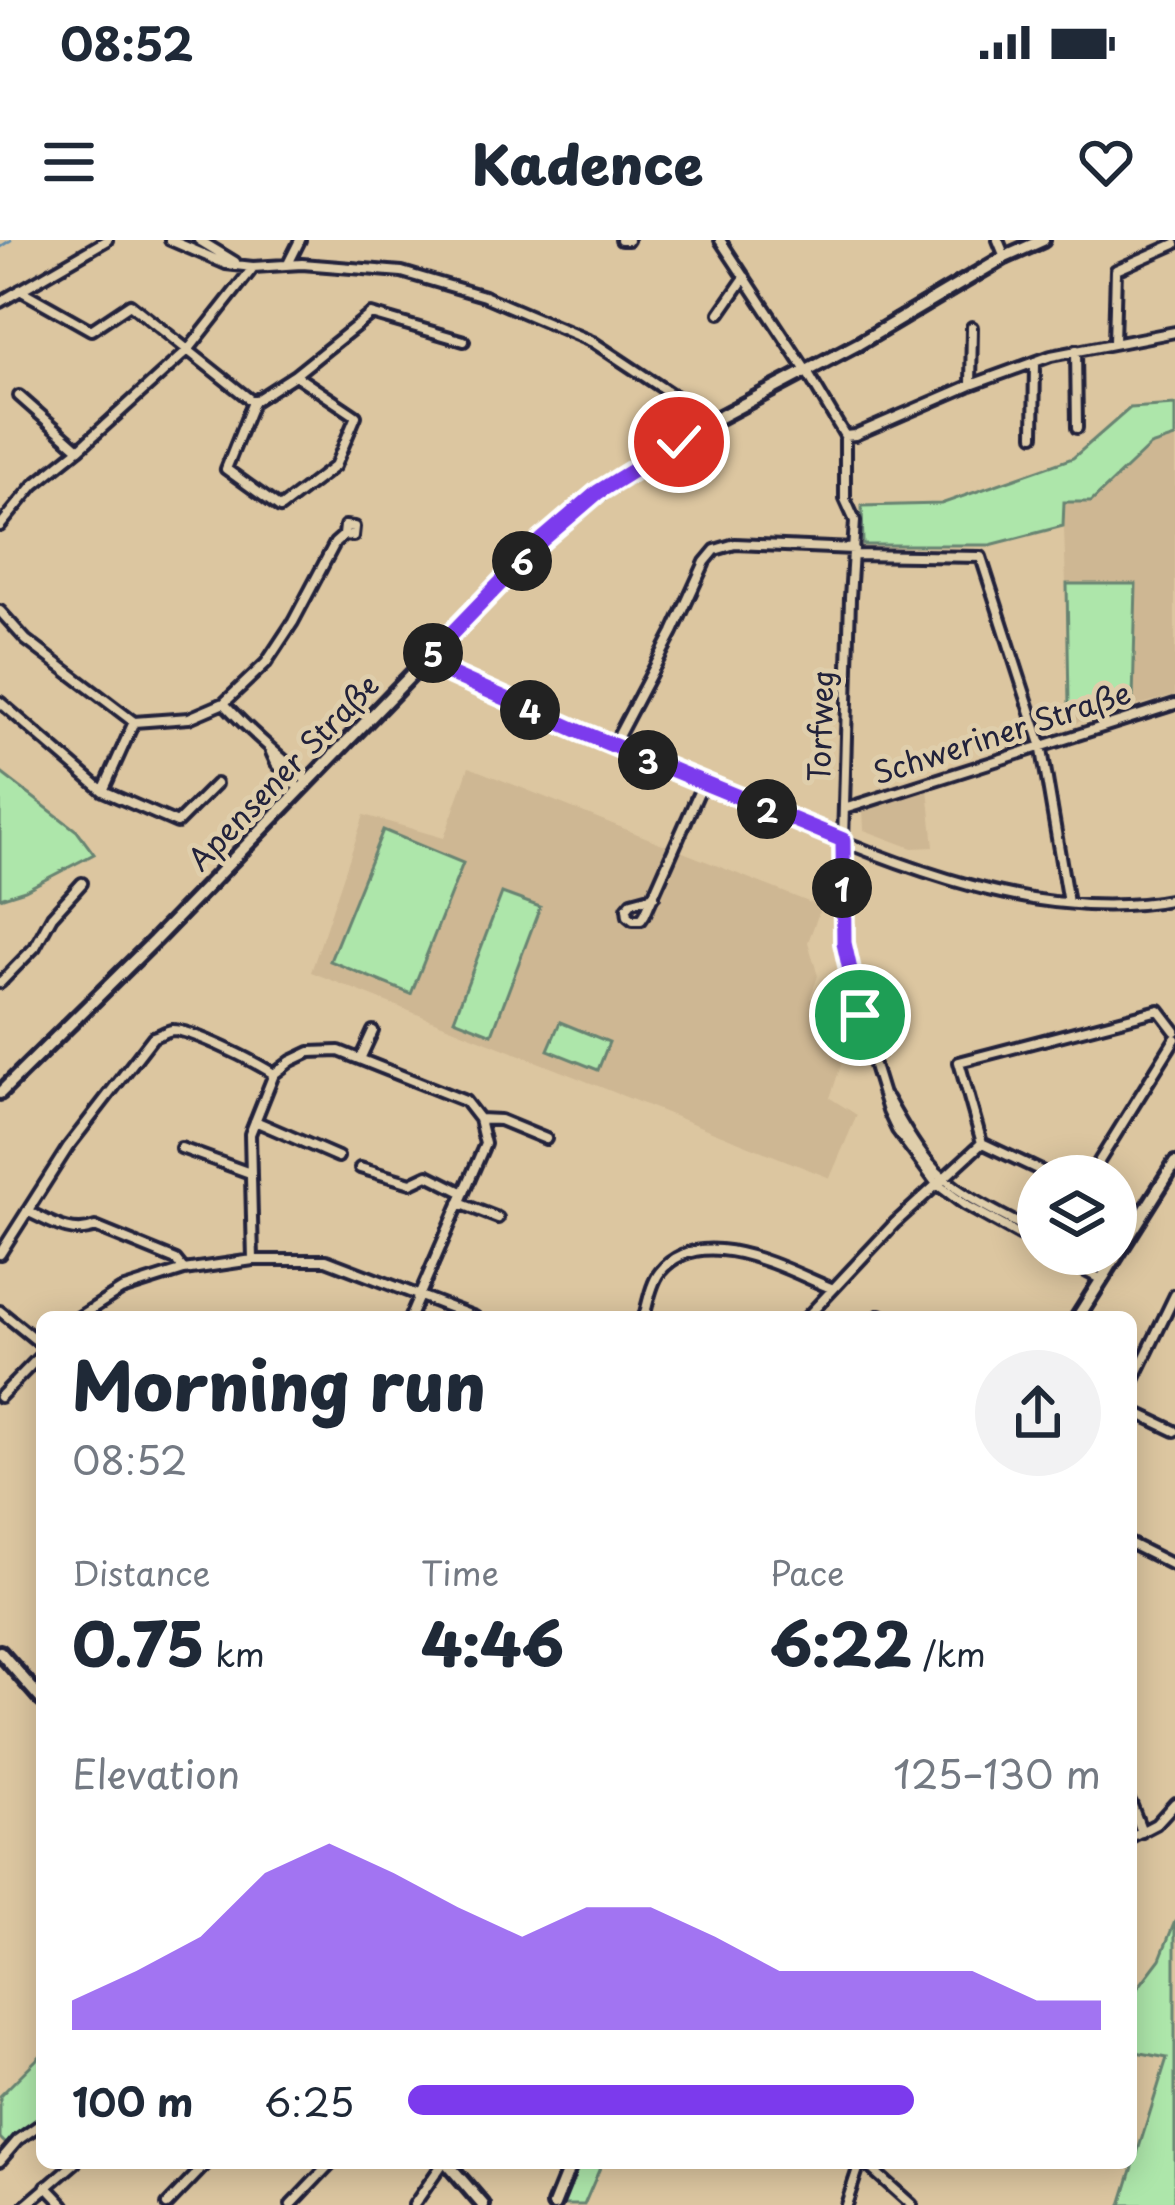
<!DOCTYPE html>
<html lang="en">
<head>
<meta charset="utf-8">
<style>
	body { margin:0; font-family:"Playpen Sans",sans-serif; background:#f2f2f3; color:#1f2937; height:100vh; display:flex; flex-direction:column; font-size:45px; white-space:nowrap }
	* { box-sizing:border-box; margin:0 }
	p { font-size:39px; color:#747a83 }
	.icon { flex:none; width:66px; height:66px; fill:none; stroke:currentColor; stroke-width:2; stroke-linecap:round; stroke-linejoin:round }
	.map { position:relative; flex:1; overflow:hidden }
	.sheet { position:absolute; left:36px; top:1071px; width:1101px; height:858px; display:flex; flex-direction:column; background:#fff; border-radius:18px; box-shadow:0 6px 30px #0003 }
	.sheet>* { flex:none }
	.controls { position:absolute; left:1017px; top:915px; display:grid; gap:24px }
	.controls a { display:grid; place-items:center; width:120px; height:120px; border-radius:50%; background:#fff; box-shadow:0 6px 30px #0003; font-size:60px }
	.pin { position:absolute; display:grid; place-items:center; width:102px; height:102px; color:#fff; margin:-51px; border:6px solid #fff; border-radius:50%; box-shadow:0 3px 12px #0007 }
	.km { position:absolute; width:60px; height:60px; margin:-30px; border-radius:50%; background:#222; color:#fff; font-size:33px; line-height:60px; text-align:center }
	.round { display:grid; place-items:center; flex:none; width:126px; height:126px; border-radius:63px; background:#f2f2f3 }
	.overview { display:flex; align-items:center; justify-content:space-between; height:204px; padding:0 36px }
	h1 { font-size:66px; font-weight:800; line-height:90px }
	.metrics { display:grid; grid-template-columns:repeat(3,1fr); gap:18px; height:204px; padding:12px 36px }
	.metrics div { display:grid; align-content:center }
	.metrics b { font-size:60px; font-weight:800 }
	.metrics small { font-size:33px; font-weight:400 }
	.metrics p { font-size:33px }
	.chart { height:336px; padding:24px 36px }
	.chart p { display:flex; justify-content:space-between }
	.chart svg { width:100%; height:216px; margin-top:12px; fill:#7c3aed; opacity:.7 }
	ul { padding:0 36px; list-style:none; font-size:39px }
	li { display:grid; grid-template-columns:192px 144px 1fr; align-items:center; height:90px }
	li i { height:30px; border-radius:15px; background:#7c3aed }
	.status { display:flex; justify-content:space-between; align-items:center; height:84px; padding:0 60px; background:#fff; direction:ltr }
	.status svg { height:33px; fill:currentColor }
	header { display:flex; justify-content:space-between; align-items:center; height:156px; padding:0 36px; background:#fff; font-size:54px; font-weight:800 }
	.map>svg:first-child { display:block }
	.built { fill:#ceb793 }
	.green { fill:#ade6aa; stroke:#688472; stroke-width:3 }
	.lines { fill:none; stroke-linecap:round; stroke-linejoin:round }
	.stream { stroke:#668fab; stroke-width:3 }
	.street-casing { stroke:#22223b; stroke-width:16 }
	.secondary-casing { stroke:#22223b; stroke-width:20 }
	.street { stroke:#dfceab; stroke-width:8 }
	.secondary { stroke:#dfceab; stroke-width:10 }
	.route-casing { stroke:#fff; stroke-width:24 }
	.route { stroke:#7c3aed; stroke-width:15 }
	.labels { text-anchor:middle; stroke-width:10; stroke-linejoin:round; paint-order:stroke }
	.street-label { font-size:30px; fill:#22223b; stroke:#dfceab }
</style>
</head>
<body>
<div class="status"><b>08:52</b><svg viewBox="0 0 49 12"><path d="M0 12V9h3v3zM5 12V6h3v6zM10 12V3h3v9zM15 12V0h3v12zM26 1h20v11H26zM47 4h2v5h-2z"/></svg></div>
<header><svg class="icon" aria-label="menu" viewBox="0 0 24 24"><path d="M4 6h16M4 12h16M4 18h16"/></svg>Kadence<svg class="icon" aria-label="heart" viewBox="0 0 24 24"><path d="M12 20l-8-8c-3-5 5-10 8-4 3-6 11-1 8 4z"/></svg></header>
<div class="map">
<svg width="1175" height="1965" viewBox="0 0 1175 1965">
	<rect width="100%" height="100%" fill="#dcc6a0"/>
	<filter id="ink" filterUnits="userSpaceOnUse"><feTurbulence type="fractalNoise" baseFrequency=".00833" numOctaves="2"/><feDisplacementMap in="SourceGraphic" scale="24" xChannelSelector="R" yChannelSelector="G"/><feConvolveMatrix kernelMatrix="1 2 1 2 8 2 1 2 1" color-interpolation-filters="sRGB"/></filter>
	<g filter="url(#ink)">
		<!-- built -->
		<path class="built" d="M1175,198V455L1071,484L1063,262H1091L1150,206Z
			M469,527L821,667L808,702L818,736L810,758L852,776L855,783L830,858L857,875L830,938L311,732L364,575L444,598Z
			M928,548L934,607L912,608L864,590L863,568Z"/>
		<!-- green -->
		<path class="green" d="M1175,165V198L1150,206L1091,262H1064L1063,286L990,305H863L862,266L941,264L1073,218L1130,168Z
			M1067,344H1136L1133,461L1069,465Z
			M0,532L77,591L94,614L25,650L0,658Z
			M383,590L463,623L411,754L330,721Z
			M502,653L540,667L492,794L454,779Z
			M560,782L609,802L598,830L548,810Z
			M1175,1681V1965H1121L1167,1818L1131,1811V1757L1160,1719Z
			M40,1816L42,1819V1878L8,1906L0,1898V1856Z
			M579,1923H602L584,1965H562Z"/>
		<g class="lines">
			<!-- stream -->
			<path class="stream" d="M0,7L11,0"/>
			<defs>
				<path id="street" d="M170,0L226,24L253,27L302,24L402,32L484,56L593,102L712,181
					M199,0L235,22
					M621,0H628
					M720,0L807,132L845,196V259L855,281L850,358L843,600L844,703L867,803L888,871L897,890L937,944L965,965L1038,1005
					M998,0L1005,17
					M288,24L300,0
					M20,50L91,90L130,64L253,162L295,135L356,176L335,226L280,268L226,229L253,162
					M0,62L107,0
					M720,73L745,37
					M1114,102L1116,30L1175,4
					M1076,110L1077,188
					M295,135L371,74L464,101
					M971,145L972,87
					M19,156L79,209
					M1034,195L1035,122
					M845,196L855,195L971,145L1051,116L1175,92
					M0,286L34,245L79,209L189,109L252,29
					M854,315L981,317L1041,504L1068,663
					M0,371L26,400L134,482L189,478L224,463C250,493 280,515 308,542
					M424,422C524,468 625,511 727,553C863,609 1025,689 1175,659
					M0,462L103,551L134,482
					M224,463L266,423L293,382L335,303L344,295L353,296L354,287L345,286L344,295
					M613,506L673,392L705,322L715,310L735,304L854,309
					M271,512L276,523L300,550
					M103,551L177,583L216,544
					M844,569L1175,464
					M654,656L632,662L627,668L628,676L633,680H641L645,674L703,543
					M0,743L35,707L52,676L82,643
					M360,819L373,791
					M887,858C900,880 911,902 928,922C955,955 1001,974 1038,994
					M479,879L500,880L546,899
					M255,881L338,917
					M181,908L250,933
					M360,928L411,943L428,935L464,953
					M1052,936L982,903L959,822L1159,770L1175,791
					M1090,936L1175,799
					M459,963L498,978
					M27,971C49,981 72,997 95,987L176,1020L184,1030
					M0,1014L68,907L153,797C160,795 166,791 172,790C193,790 255,822 274,834
					M1054,1014L1102,1040
					M1074,1014L1107,1031
					M253,1020L250,894L274,834L291,821L310,812L339,811L465,861L479,879L485,904L410,1077
					M0,1071L42,1105
					M880,1075L884,1077
					M79,1077L121,1050L184,1030L253,1020H326L475,1077
					M644,1077C648,1063 651,1043 660,1032C701,981 786,1030 831,1048
					M807,1077L895,983L982,903
					M1131,1146L1175,1055
					M0,1157L42,1114
					M1131,1170L1175,1191
					M1131,1304L1175,1326
					M1131,1563L1142,1592
					M1131,1597L1156,1584L1175,1563
					M0,1921L18,1900L42,1883
					M865,1923L912,1965
					M46,1946L64,1965
					M26,1965L75,1923
					M167,1965L207,1923
					M291,1965L331,1923
					M414,1965L443,1923
					M846,1965L860,1923"/>
				<path id="secondary" d="M0,853L154,701L542,300L599,252L712,181L858,104L1005,17L1043,0
					M1078,1077L1175,923
					M0,1412L42,1460
					M447,1923L483,1965
					M554,1965L571,1923"/>
			</defs>
			<!-- street casing -->
			<use href="#street" class="street-casing"/>
			<!-- secondary casing -->
			<use href="#secondary" class="secondary-casing"/>
			<!-- street -->
			<use href="#street" class="street"/>
			<!-- secondary -->
			<use href="#secondary" class="secondary"/>
		</g>
	</g>
	<g class="lines" filter="url(#ink)">
		<defs>
			<path id="route" d="M679,202L598,252L542,300L424,422L581,492L843,600L844,703L860,775"/>
		</defs>
		<!-- route casing -->
		<use href="#route" class="route-casing"/>
		<!-- route -->
		<use href="#route" class="route"/>
	</g>
	<g class="labels">
		<!-- street labels -->
		<g class="street-label">
			<text transform="translate(822 486) rotate(-88)" y="10">Torfweg</text>
			<text transform="translate(1002 494) rotate(-18)" y="10">Schweriner Straße</text>
			<text transform="translate(284 533) rotate(-46)" y="10">Apensener Straße</text>
		</g>
	</g>
</svg>
<div class="controls">
<a><svg class="icon" aria-label="layers" viewBox="0 0 24 24"><path d="M12 4l9 5-9 5-9-5zM3 14l9 5 9-5"/></svg></a>
</div>
<div class="pin" style="left:860px;top:775px;background:#1e9e55"><svg class="icon" aria-label="arrive" viewBox="0 0 24 24"><path d="M6 21V4h12l-3 4 3 4H6"/></svg></div>
<div class="pin" style="left:679px;top:202px;background:#d93025"><svg class="icon" aria-label="check" viewBox="0 0 24 24"><path d="M5 12l5 5 9-10"/></svg></div>
<b class="km" style="left:842px;top:648px">1</b>
<b class="km" style="left:767px;top:569px">2</b>
<b class="km" style="left:648px;top:520px">3</b>
<b class="km" style="left:530px;top:470px">4</b>
<b class="km" style="left:433px;top:413px">5</b>
<b class="km" style="left:522px;top:321px">6</b>
<section class="sheet">
<div class="overview"><div><h1>Morning run</h1><p>08:52</p></div><a class="round"><svg class="icon" aria-label="share" viewBox="0 0 24 24"><path d="M12 15V3M7 8l5-5 5 5M5 13v7h14v-7"/></svg></a></div>
<div class="metrics">
<div><p>Distance</p><b>0.75<small> km</small></b></div>
<div><p>Time</p><b>4:46</b></div>
<div><p>Pace</p><b>6:22<small> /km</small></b></div>
</div>
<div class="chart"><p><span>Elevation</span>125–130 m</p>
<svg viewBox="0 0 160 44" preserveAspectRatio="none"><path d="M0 44V38L10 32L20 25L30 12L40 6L50 12L60 19L70 25L80 19L90 19L100 25L110 32L120 32L130 32L140 32L150 38L160 38V44z"/></svg>
</div>
<ul>
<li><b>100 m</b>6:25<i style="width:73%"></i></li>
</ul>
</section>
</div>
</body>
</html>
